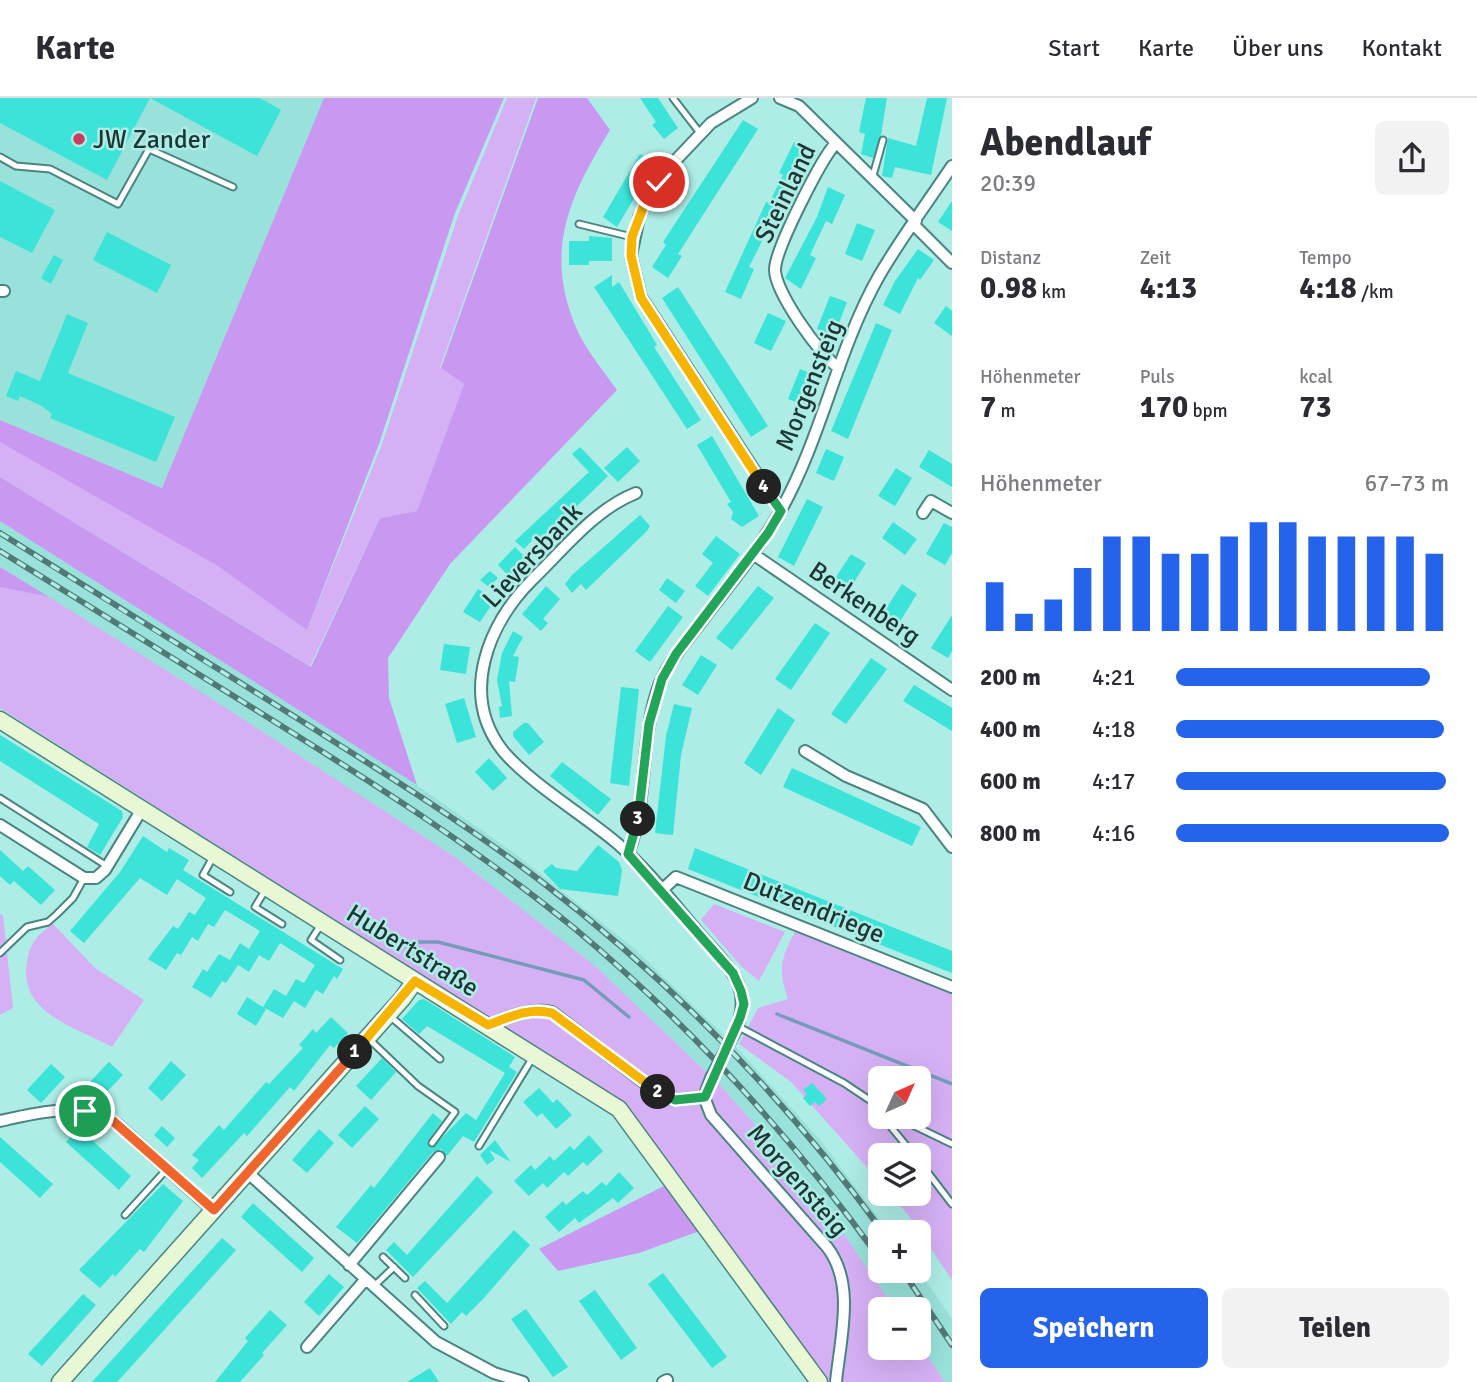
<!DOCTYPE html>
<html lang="de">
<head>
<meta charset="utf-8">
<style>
	body { margin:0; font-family:Signika,sans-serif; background:#f2f2f3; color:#2b2b33; height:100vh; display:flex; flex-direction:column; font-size:26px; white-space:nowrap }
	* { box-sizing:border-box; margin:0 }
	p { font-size:23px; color:#7c7c81 }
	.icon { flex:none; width:38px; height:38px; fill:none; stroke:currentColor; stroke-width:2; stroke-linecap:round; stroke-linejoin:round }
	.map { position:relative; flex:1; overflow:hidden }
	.drawer { display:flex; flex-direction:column; background:#fff; width:525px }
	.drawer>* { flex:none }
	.needle { width:46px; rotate:45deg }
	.controls { position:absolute; left:868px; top:968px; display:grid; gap:14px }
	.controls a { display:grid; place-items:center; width:63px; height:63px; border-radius:10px; background:#fff; box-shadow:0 7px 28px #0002; font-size:35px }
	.pin { position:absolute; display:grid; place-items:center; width:60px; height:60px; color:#fff; margin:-30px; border:4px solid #fff; border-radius:50%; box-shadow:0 2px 7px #0007 }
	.km { position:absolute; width:35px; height:35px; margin:-18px; border-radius:50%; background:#222; color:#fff; font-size:19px; line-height:35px; text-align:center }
	.round { display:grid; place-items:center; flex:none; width:74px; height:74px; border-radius:10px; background:#f2f2f3 }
	.summary { display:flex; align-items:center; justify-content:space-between; height:119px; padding:0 28px }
	h1 { font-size:38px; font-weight:700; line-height:52px }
	.figures { display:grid; grid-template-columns:repeat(3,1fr); gap:10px; height:119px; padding:7px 28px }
	.figures div { display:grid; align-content:center }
	.figures b { font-size:30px; font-weight:700 }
	.figures small { font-size:19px; font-weight:400 }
	.figures p { font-size:19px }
	.chart { height:196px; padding:14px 28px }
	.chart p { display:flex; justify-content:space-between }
	.chart svg { width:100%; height:126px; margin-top:7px; stroke:#2563eb; stroke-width:6 }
	.action { display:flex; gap:14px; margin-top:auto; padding:14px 28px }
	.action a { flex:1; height:80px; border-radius:10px; background:#2563eb; color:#fff; font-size:28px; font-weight:700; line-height:80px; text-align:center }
	.action a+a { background:#f2f2f3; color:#2b2b33 }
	ul { padding:0 28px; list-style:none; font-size:23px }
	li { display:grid; grid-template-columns:112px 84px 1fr; align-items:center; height:52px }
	li i { height:18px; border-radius:9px; background:#2563eb }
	header { display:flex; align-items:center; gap:42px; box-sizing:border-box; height:98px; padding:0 35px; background:#fff; border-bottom:2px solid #e1e1e2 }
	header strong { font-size:33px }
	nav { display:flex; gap:38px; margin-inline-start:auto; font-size:24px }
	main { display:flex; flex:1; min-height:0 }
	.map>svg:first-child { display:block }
	.built { fill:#99e2db }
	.green { fill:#d6b0f5; fill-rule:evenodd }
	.forest { fill:#c998f0 }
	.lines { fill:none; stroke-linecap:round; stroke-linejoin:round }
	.stream { stroke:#749cba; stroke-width:3.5 }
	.building { fill:#3be3d9 }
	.lane-casing { stroke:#498580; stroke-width:9 }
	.street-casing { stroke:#498580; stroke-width:14 }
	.secondary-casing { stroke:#498580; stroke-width:19 }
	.lane { stroke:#fff; stroke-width:5 }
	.street { stroke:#fff; stroke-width:10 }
	.secondary { stroke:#e8f8d5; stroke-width:16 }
	.rail-casing { stroke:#537976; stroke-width:6 }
	.rail { stroke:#aeece6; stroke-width:3.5; stroke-dasharray:10; stroke-linecap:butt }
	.street-bridge-casing { stroke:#498580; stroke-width:14; stroke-linecap:butt }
	.street-bridge { stroke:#fff; stroke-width:10 }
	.split-1-casing { stroke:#fff; stroke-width:14 }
	.split-2-casing { stroke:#fff; stroke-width:14 }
	.split-3-casing { stroke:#fff; stroke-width:14 }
	.split-4-casing { stroke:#fff; stroke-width:14 }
	.split-5-casing { stroke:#fff; stroke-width:14 }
	.split-1 { stroke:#f0652b; stroke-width:9 }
	.split-2 { stroke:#f5b400; stroke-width:9 }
	.split-3 { stroke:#22a559; stroke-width:9 }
	.split-4 { stroke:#22a559; stroke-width:9 }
	.split-5 { stroke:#f5b400; stroke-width:9 }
	.poi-dot { fill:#cb3c62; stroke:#aeece6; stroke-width:2.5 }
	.labels { text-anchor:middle; stroke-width:5; stroke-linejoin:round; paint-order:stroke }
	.poi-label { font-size:26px; fill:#1d3634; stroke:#aeece6; text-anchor:start }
	.street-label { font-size:26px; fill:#1d3634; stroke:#aeece6 }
</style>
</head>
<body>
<header>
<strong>Karte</strong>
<nav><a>Start</a><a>Karte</a><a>Über uns</a><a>Kontakt</a></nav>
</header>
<main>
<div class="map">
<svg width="952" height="1284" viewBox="0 0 952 1284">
	<rect width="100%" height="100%" fill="#aeece6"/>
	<!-- built -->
	<path class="built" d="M0,0H324L162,390L0,322Z
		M0,423L417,687L514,755L634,850L740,953L821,1043L889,1134H880V1172L918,1173L928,1186L952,1221V1284H945L919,1246V1211H895L820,1101L722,989L594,867L455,759L0,469Z"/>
	<!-- green -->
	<path class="green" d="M507,0H536L440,269L464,286L417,413L380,420L310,568L0,379V343L220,468L307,532L382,346L458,118Z
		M0,489L49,499L212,601L455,759L594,867L722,989L820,1101L895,1211H880V1250H919V1246L945,1284H821L625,1005L0,610Z
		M714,806L785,834L759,883L742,869L701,822Z
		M0,816L3,817L13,910L0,917Z
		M53,826L95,870L144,902L112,949C77,929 18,916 27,864C30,845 37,837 53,826Z
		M798,827L952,891V1182L909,1118L890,1096H919V1057H880V1084L791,984L739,946L758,910L788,901C776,866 783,859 798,827ZM880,980H919V1018H880Z"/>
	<!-- forest -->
	<path class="forest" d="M324,0H504L455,115L379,346L307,532L218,468L0,344V322L162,390Z
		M538,0H587L610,32C568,100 543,156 578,234C588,254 604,274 617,292L450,466L388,560L389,600L417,687L0,423V379L311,569L380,420L417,413L464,286L441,270Z
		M0,469L49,499L0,489Z
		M670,1085L705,1131L639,1155L558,1173L539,1151Z"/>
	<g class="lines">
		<!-- stream -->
		<path class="stream" d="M419,844H438L584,882L629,919
			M777,916L952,986"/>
	</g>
	<!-- building -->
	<path class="building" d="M0,0H260L281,12L257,58L150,0L107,82L0,25Z
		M640,0H658L678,30L664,41L652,27L656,24Z
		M866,0H887L881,37L873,60L861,56L865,36L859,34Z
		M927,0H947L931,77L895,69L892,80L882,78L888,40L916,48Z
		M743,22L758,31L678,156L682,158L668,180L652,169L666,147L663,144Z
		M794,44L811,53L778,109L783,111L771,139L765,137L749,169L754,171L741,201L725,194L766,104L769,105L783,77L779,75Z
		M640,56L655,65L617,129L603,119Z
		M0,83L55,112L32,155L0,139Z
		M828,89L845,97L832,126L826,123L810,157L816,160L801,191L785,180L817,119Z
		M952,103V133L938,124Z
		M857,125L875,132L862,163L845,156Z
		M107,134L171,167L157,195L93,162Z
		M589,138L612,140V163H589V167H569V143H589Z
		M918,151L934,162L920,182L918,180L900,216L883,207L895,183Z
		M54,157L63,162L51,186L41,180Z
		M612,177V189L619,184L657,247L654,249L701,322L687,331L594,189Z
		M678,189L768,328L751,339L662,200Z
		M830,198L847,204L834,238L817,231Z
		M946,208L952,213V238L934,225Z
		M768,215L786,223L771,253L754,245Z
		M67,216L88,225L68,275L175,319L156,364L50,320L52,316L42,308L20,298L18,303L6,298L16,273L40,283Z
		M876,225L892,232L848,341L831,333Z
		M800,271L818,278L806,308L788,301Z
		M712,338L759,418L742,429L731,421L733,414L727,406L731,404L697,347Z
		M580,349L608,378L541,443L536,438L524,451L515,443L589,374L572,356Z
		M627,349L640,363L618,384L604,370Z
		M826,351L844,359L834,383L816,375Z
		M929,352L952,366V389L919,369Z
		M896,370L912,380L895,408L878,398Z
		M807,401L823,409L794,468L778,459Z
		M640,417L650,428L647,433L586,492L581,486L572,495L565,486L572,477Z
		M893,424L917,441L905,457L882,440Z
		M944,425L952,429V455L945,467L926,456Z
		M716,438L740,456L708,498L695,488L713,465L702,456Z
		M515,449L529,463L512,481L498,467Z
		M851,456L866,465L848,494L832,485Z
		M490,473L498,480L489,489L480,482Z
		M667,480L685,493L676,505L659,492Z
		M902,486L917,496L899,525L883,515Z
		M546,488L560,501L543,521L548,525L541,533L522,516Z
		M758,488L774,500L732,552L716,540Z
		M478,491L495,502L480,524L463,514Z
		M668,508L683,519L650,564L635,553Z
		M952,517V553L948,560L931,550Z
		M815,525L830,535L791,592L775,581Z
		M513,533L523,539L513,558L519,559L515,584L509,583L512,618L500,620L499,609L505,607L502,608L497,582L502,555Z
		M444,546L470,549L466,576L440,572Z
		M701,557L717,567L698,597L682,587Z
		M871,560L887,571L846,626L831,616Z
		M914,587L952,610V633L903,603Z
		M621,589L639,591L629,688L610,685Z
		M464,600L476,639L457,645L445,606Z
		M674,606L692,610L681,657L673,737L655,735L666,638Z
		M778,610L795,622L761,677L744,665Z
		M524,625H528L544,644L529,657L513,638V634Z
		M0,637L122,713L123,719L100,757L87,749L99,726L0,663Z
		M489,660L507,680L493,693L475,674Z
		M562,664L611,701L598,717L550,678Z
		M792,670L921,729L912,748L783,689Z
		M143,738L167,754L169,750L189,762L183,772L343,871L337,881L334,878L323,896L316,892L305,910L294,903L283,920L263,909L274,891L286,898L296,881L304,885L315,867L280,845L269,863L259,857L249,874L238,867L226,885L222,883L211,900L192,889L203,871L207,874L219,856L230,862L240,845L249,851L260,833L225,812L214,829L208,826L198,843L192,839L181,857L177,855L166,872L148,861L173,828L178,831L189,814L195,817L206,800L177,781L167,797L140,780L84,845L70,833L120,774Z
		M598,747L619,764L622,772L618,798L560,791L543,773L552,766L556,770L577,773Z
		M695,750L952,853V875L688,771Z
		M0,752L23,773L28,768L55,792L41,807L14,783L10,787L0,778Z
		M247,899L266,911L256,928L237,916Z
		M424,901L515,959L509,969L517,974L474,1044L463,1038L447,1058L441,1051L433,1054L357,1145L336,1129L371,1087L374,1090L433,1015L442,1023L427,1044L432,1050L466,1015L476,1022L505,975L427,928L419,936L402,921L419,902Z
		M331,919L348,935L334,950L330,947L294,993L290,989L247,1038L244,1035L202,1080L192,1070L199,1062L192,1057L219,1027L224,1032L266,984L269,986L303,950L299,947L313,931L316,935Z
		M382,960L396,974L371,1002L356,988Z
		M171,963L186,977L162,1003L148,990Z
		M109,964L123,977L99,1002L85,989Z
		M51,966L65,979L41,1005L27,992Z
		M812,985L827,1001L819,1008L815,1004L810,1008L803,1000L807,996L803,992Z
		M539,990L553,1005L557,1001L572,1017L556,1031L542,1015L537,1019L523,1004Z
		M365,1008L379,1021L352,1050L338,1037Z
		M162,1028L175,1040L167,1049L154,1037Z
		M79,1030L131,1078L119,1092L66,1044Z
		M319,1031L334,1045L307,1075L292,1062Z
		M589,1037L603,1053L587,1068L583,1064L568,1078L564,1074L547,1090L543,1085L529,1098L514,1083L531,1067L535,1072L550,1058L554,1063L570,1048L574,1052Z
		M0,1039L53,1086L40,1100L0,1064Z
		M495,1042L511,1064L489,1052L495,1061L487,1067L480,1057Z
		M619,1074L634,1090L618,1105L613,1100L579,1125L575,1120L559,1134L545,1119L563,1103L566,1107L583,1093L587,1097L602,1084L606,1088Z
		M477,1078L493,1094L413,1179L386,1152L394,1144L407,1157Z
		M163,1086L183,1103L144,1154L140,1151L115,1179L113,1176L100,1190L79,1172Z
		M253,1105L314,1160L302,1174L241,1119Z
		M514,1132L530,1147L483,1201L466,1218L462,1214L451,1226L417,1190L425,1183L447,1205Z
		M222,1140L236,1152L129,1271L117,1284H92Z
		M663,1175L727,1259L712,1270L648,1186Z
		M329,1176L344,1189L319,1218L304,1204Z
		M595,1192L637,1250L621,1262L579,1203Z
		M83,1196L96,1207L42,1268L28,1256Z
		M526,1211L568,1269L553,1279L511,1221Z
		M270,1212L287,1227L262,1255L264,1257L240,1284H215L248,1243L245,1240Z
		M430,1270L439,1284H407Z"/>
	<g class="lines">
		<defs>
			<path id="lane" d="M673,0L700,35
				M0,59L16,68L50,71L118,106L149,51L233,89
				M872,81L883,42
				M579,126L632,139
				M0,700L107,768
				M213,759L203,777L230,794
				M266,791L255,809L282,826
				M320,828L311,842L340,862
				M0,855L27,829L48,824L57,816L73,800L84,780
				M391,919L440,961
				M737,928L844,985L880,1009
				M370,942L418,988L455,1014L432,1045
				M882,1018L914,1057
				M894,1018L952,1046
				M479,1048L533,959
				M919,1063L952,1106
				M125,1117L167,1071
				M383,1159L405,1180
				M373,1189L394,1169
				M415,1197L444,1228"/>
			<path id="street" d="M752,0L711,25L674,64L651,94L639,119L631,158L641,199L781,413
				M780,0L799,8L916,123
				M836,45C821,61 776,150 775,171C774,193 821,259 839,270
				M914,127L952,165
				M0,193H4
				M636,395C595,411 564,451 532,482C488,526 459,597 503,653C531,686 584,717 618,746C650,774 676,809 703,840C730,871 753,889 736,932
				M923,415L931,403L952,415
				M753,456L952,592
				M805,653L846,678L923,711L952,749
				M0,727L84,780H96L105,772L142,711
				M628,756C649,701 639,640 660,585C669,564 684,546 698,528C726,490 758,454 781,412C822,339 837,252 879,178C901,140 928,104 952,68
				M662,792L676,779L952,889
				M488,927C510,919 529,909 552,914L659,996L675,1002L704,999
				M711,980L704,999L711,1017L827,1149C856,1186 840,1241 836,1284
				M0,1023C35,1015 86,1002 117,1026L213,1112
				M247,1074L436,1244L494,1275L523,1284
				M349,1167L439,1059
				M307,1249L365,1182
				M663,1284L667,1282"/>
			<path id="secondary" d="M0,622L619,1011L819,1284
				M60,1284L402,901L415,883"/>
		</defs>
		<!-- lane casing -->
		<use href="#lane" class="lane-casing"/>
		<!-- street casing -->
		<use href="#street" class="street-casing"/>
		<!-- secondary casing -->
		<use href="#secondary" class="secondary-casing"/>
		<!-- lane -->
		<use href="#lane" class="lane"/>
		<!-- street -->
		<use href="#street" class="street"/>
		<!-- secondary -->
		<use href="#secondary" class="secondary"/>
		<defs>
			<path id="rail" d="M0,435C100,498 200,560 300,622C382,674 465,725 542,784C671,883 787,1002 883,1134
				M0,453C91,509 182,566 272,622C376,687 479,752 574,830C689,926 792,1039 880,1161
				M902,1172L952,1247"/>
		</defs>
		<!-- rail casing -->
		<use href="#rail" class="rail-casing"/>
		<!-- rail -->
		<use href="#rail" class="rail"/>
		<defs>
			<path id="street-bridge" d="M711,980L736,932"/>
		</defs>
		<!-- street-bridge casing -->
		<use href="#street-bridge" class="street-bridge-casing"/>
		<!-- street-bridge -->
		<use href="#street-bridge" class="street-bridge"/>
	</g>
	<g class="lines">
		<defs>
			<path id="split-1" d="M85,1013L113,1023L214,1112L355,954"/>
			<path id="split-2" d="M355,954L415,883L488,927C510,919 529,909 552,915L658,994"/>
			<path id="split-3" d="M638,721L628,756L733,875L741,893L744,906L740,920L705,999L675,1002L658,994"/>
			<path id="split-4" d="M638,721L649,626L662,581L676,556L768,435L781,413L764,389"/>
			<path id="split-5" d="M659,84L644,107L632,139L631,158L641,200L764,389"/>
		</defs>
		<!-- split-1 casing -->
		<use href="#split-1" class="split-1-casing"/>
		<!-- split-2 casing -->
		<use href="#split-2" class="split-2-casing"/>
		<!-- split-3 casing -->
		<use href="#split-3" class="split-3-casing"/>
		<!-- split-4 casing -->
		<use href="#split-4" class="split-4-casing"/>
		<!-- split-5 casing -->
		<use href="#split-5" class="split-5-casing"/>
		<!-- split-1 -->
		<use href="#split-1" class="split-1"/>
		<!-- split-2 -->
		<use href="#split-2" class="split-2"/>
		<!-- split-3 -->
		<use href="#split-3" class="split-3"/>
		<!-- split-4 -->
		<use href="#split-4" class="split-4"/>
		<!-- split-5 -->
		<use href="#split-5" class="split-5"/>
	</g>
	<!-- markers -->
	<circle class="poi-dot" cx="79" cy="41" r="7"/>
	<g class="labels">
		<!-- poi labels -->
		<g class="poi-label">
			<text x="93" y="50">JW Zander</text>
		</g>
		<!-- street labels -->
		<g class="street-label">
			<text transform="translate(785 95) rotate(-64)" y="9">Steinland</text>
			<text transform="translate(809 287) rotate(-68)" y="9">Morgensteig</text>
			<text transform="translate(532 457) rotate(-47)" y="9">Lieversbank</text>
			<text transform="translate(865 505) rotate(34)" y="9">Berkenberg</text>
			<text transform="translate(814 809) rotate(22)" y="9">Dutzendriege</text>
			<text transform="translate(413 852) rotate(32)" y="9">Hubertstraße</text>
			<text transform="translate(798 1082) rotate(49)" y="9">Morgensteig</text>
		</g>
	</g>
</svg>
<div class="controls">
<a><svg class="needle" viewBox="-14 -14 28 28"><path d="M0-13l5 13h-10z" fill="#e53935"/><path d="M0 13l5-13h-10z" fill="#7c7c81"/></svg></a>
<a><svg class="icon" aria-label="layers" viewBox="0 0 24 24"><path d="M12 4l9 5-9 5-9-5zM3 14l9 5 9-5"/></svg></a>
<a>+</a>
<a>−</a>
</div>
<div class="pin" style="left:85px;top:1013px;background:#1e9e55"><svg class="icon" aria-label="arrive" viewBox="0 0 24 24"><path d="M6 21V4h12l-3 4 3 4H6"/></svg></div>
<div class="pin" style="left:659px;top:84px;background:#d93025"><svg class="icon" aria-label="check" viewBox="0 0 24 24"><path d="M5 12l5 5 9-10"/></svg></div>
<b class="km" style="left:355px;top:954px">1</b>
<b class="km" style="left:658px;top:994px">2</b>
<b class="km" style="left:638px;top:721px">3</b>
<b class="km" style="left:764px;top:389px">4</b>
</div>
<section class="drawer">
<div class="summary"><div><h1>Abendlauf</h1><p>20:39</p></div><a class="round"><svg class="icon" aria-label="share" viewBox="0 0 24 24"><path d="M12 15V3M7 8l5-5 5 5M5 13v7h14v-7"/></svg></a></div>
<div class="figures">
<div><p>Distanz</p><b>0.98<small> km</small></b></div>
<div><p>Zeit</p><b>4:13</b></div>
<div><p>Tempo</p><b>4:18<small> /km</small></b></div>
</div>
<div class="figures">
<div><p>Höhenmeter</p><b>7<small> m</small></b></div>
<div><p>Puls</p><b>170<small> bpm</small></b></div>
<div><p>kcal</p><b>73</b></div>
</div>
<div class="chart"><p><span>Höhenmeter</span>67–73 m</p>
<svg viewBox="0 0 160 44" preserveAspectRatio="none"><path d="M5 44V27M15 44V38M25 44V33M35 44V22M45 44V11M55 44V11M65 44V17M75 44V17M85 44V11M95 44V6M105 44V6M115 44V11M125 44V11M135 44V11M145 44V11M155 44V17"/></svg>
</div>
<ul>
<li><b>200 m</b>4:21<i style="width:93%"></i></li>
<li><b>400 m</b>4:18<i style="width:98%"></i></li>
<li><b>600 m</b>4:17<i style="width:99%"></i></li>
<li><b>800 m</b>4:16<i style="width:100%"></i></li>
</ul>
<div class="action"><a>Speichern</a><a>Teilen</a></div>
</section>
</main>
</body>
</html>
